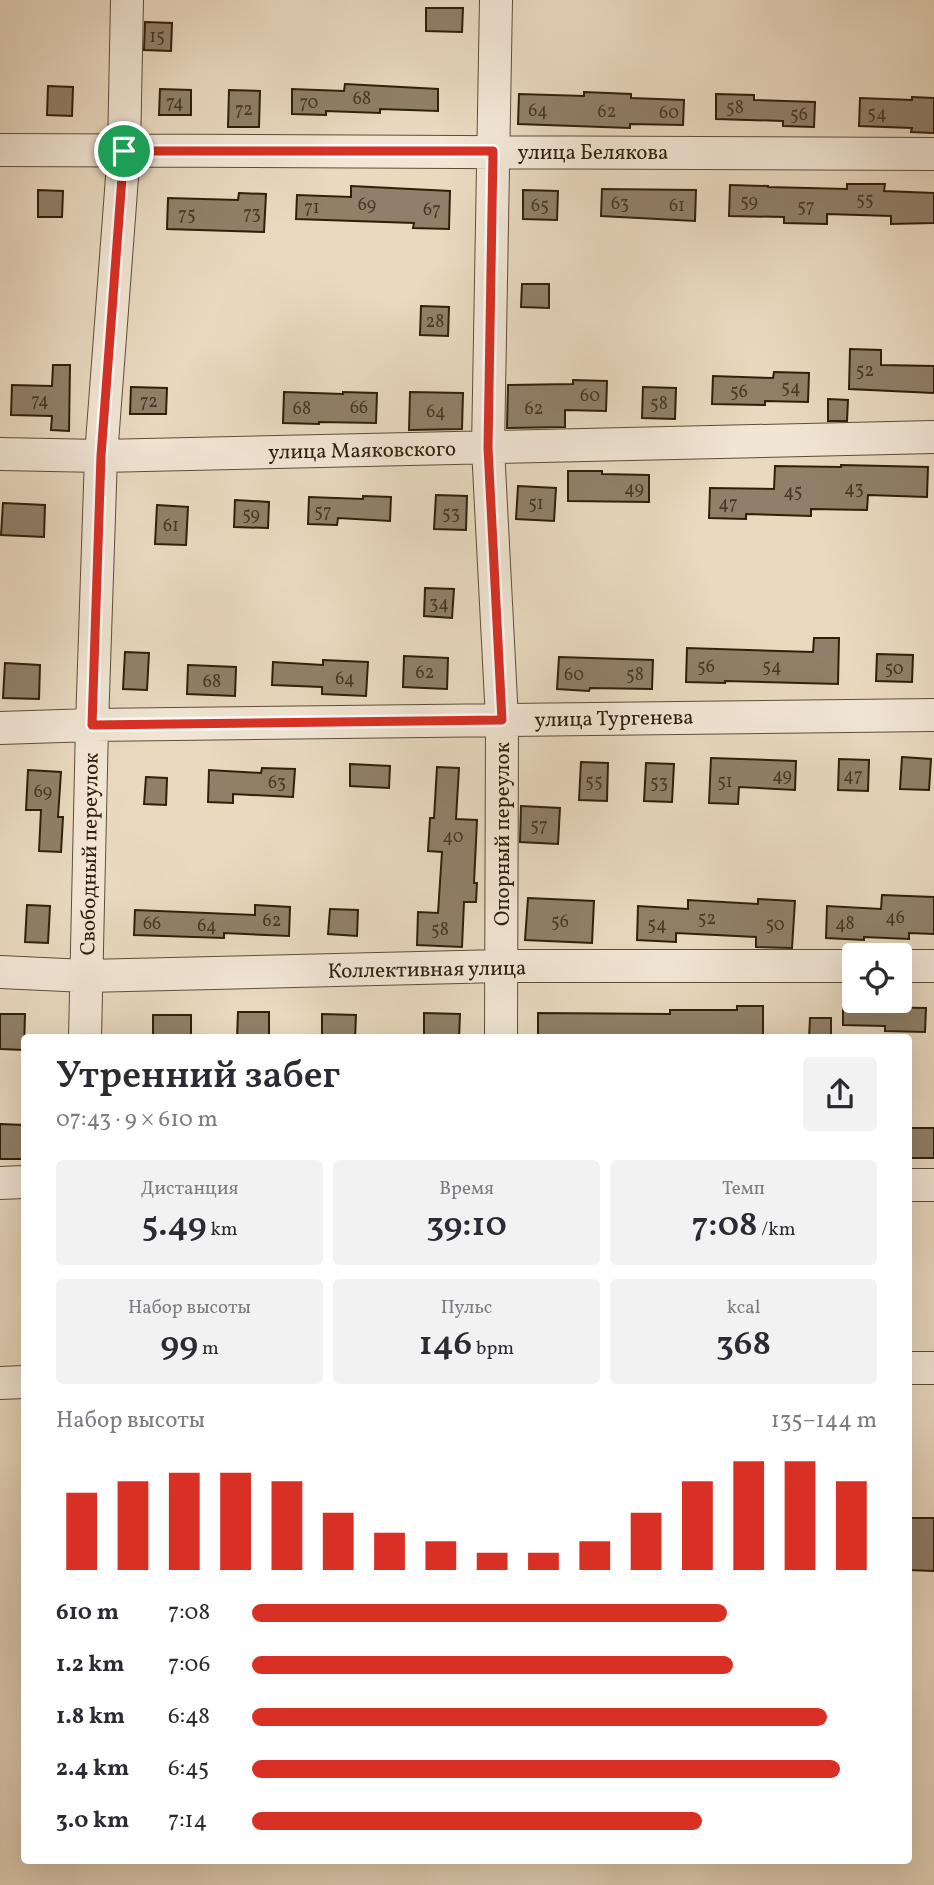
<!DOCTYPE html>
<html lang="ru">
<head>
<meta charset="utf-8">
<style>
	body { margin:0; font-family:Vollkorn,serif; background:#f2f2f3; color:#2b2b33; height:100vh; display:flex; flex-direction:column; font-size:26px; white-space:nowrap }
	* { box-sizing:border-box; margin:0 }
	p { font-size:23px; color:#7c7c81 }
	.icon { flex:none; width:38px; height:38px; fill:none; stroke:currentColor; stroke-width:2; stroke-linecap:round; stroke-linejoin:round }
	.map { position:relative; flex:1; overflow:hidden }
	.panel { position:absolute; left:21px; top:1034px; width:891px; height:830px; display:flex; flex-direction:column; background:#fff; border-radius:7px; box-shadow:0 7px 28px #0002 }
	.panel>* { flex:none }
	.fabs { position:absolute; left:842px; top:943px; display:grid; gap:14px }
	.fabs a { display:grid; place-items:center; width:70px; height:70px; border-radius:7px; background:#fff; box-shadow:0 7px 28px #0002; font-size:35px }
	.pin { position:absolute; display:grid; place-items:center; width:60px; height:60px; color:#fff; margin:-30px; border:4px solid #fff; border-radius:50%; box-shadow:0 2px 7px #0007 }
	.round { display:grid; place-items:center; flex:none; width:74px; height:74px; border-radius:7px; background:#f2f2f3 }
	.headline { display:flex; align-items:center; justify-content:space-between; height:119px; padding:0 35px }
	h1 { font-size:38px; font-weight:600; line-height:52px }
	.figures { display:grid; grid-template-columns:repeat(3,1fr); gap:10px; height:119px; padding:7px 35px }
	.figures div { display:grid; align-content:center; border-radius:7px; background:#f2f2f3; text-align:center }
	.figures b { font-size:35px; font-weight:600 }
	.figures small { font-size:19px; font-weight:400 }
	.figures p { font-size:19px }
	.chart { height:196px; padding:14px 35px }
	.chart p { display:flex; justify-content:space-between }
	.chart svg { width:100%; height:126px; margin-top:7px; stroke:#d93025; stroke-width:6 }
	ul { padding:0 35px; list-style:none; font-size:23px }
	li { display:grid; grid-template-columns:112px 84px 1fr; align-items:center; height:52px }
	li i { height:18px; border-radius:9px; background:#d93025 }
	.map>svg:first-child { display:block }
	.building { fill:#908069; stroke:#2f200b; stroke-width:2 }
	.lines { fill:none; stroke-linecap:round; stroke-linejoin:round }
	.minor-casing { stroke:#5e4e38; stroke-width:34 }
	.minor { stroke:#f1e6d5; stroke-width:32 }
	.route-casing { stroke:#fff; stroke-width:14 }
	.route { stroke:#d93025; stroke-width:9 }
	.labels { text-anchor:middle; stroke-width:5; stroke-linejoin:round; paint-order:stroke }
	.number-label { font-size:18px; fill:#473822 }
	.street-label { font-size:21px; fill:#2f200b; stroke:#f1e6d5 }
</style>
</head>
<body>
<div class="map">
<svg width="934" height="1885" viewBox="0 0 934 1885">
	<rect width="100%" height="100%" fill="#e9d9bf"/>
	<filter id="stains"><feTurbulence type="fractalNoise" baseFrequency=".00286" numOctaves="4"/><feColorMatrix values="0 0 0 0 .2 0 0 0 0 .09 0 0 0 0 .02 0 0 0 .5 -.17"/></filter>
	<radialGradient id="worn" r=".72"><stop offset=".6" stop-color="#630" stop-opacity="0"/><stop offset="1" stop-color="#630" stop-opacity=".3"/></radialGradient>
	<!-- building -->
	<path class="building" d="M426,8H463L462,32L426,31Z
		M145,22L172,23L171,51L144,50Z
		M345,84L438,89V111L380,109V113L326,111V115L292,114V89L344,91Z
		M48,86L73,87L72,116L47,115Z
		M160,89L191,90V115H159Z
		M229,90L260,91L259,127H228Z
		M584,92L631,94V98L684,100L683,125L630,124V128L518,124L519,94L584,96Z
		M716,94L754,95V100L815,102L814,127L783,126V121L716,119Z
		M912,97L934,98V133L911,132L912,128L859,126L860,98L912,100Z
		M847,184H885L884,191L934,193V223L891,224V216L827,214V224L784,223V217L729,216L730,185L768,186V187L847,189Z
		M351,186L450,191L449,229L413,228L414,223L296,219L297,195L351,197Z
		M602,189L696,190L695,221L601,216Z
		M38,190L63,191L62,217H38Z
		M523,190L558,191L557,220L523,219Z
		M239,193L266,194L264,232L167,229L168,198L238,200Z
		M522,284H549V308L521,307Z
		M421,306L449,307L448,336L420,335Z
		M850,349L881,350V365L934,366V393L849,389Z
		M53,365H70L69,431L51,430L52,416L11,415L12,385L52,386Z
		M774,372L809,373L808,402L765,401V405L712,404L713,376L773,378Z
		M573,380L607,381L606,411L565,410V427L507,428L508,385L573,384Z
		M131,387L167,388L166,414H130Z
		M643,387L676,388L675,419L642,418Z
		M284,392L343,394V392L377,393L376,423L319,422V424L283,423Z
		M410,392L463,393L462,429L409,430Z
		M828,399L848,400L847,421H828Z
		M841,465L928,467L927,497L868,495L867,510L811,509V516L746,514V519L709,518L710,488L774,489L775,466L841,467Z
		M568,471H602V474L649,475V502L568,501Z
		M518,486L556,488L554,521L516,519Z
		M436,495L467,496L466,530L434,529Z
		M363,496L391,497L390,521L338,518L337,525L308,524L309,497L363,499Z
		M235,500L269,502L268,528L234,527Z
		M3,503L45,505L44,537L1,535Z
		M157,505L188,507L186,545L155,544Z
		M425,588L454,589L452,618L424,616Z
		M814,638H839L838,684L725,681V683L686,682L687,648L813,652Z
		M125,652L149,653L147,690L123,689Z
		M877,654L913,655L912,682L876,681Z
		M404,656L448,658L447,689L403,687Z
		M559,657L653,660L652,689L590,688L589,691L557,689Z
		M323,660L368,662L366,696L322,694V687L272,685L273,662L323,665Z
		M5,663L40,665L39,699L3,698Z
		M188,665L236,667L235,696L187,694Z
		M902,757L931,759L929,790L900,789Z
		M711,758L796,761L795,790L739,787L738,804L709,803Z
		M839,759L869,760L868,791L838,790Z
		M581,762L608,763L607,801L579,800Z
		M646,763L674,764L672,802L644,801Z
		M350,764L390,766L389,788L350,786Z
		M437,767L459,768L456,819L477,820L474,883H477L476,902H464L462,947L417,945L418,912L438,913L442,852L428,851L430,818H434Z
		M262,768L295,769L293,797L233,794V803L208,802L209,770L261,773Z
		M28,770L61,772L58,817H63L61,852L39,851L41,810H26Z
		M146,777L167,778L166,805L144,804Z
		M521,806L560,808L558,844L520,842Z
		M882,895L934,897V934L909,933V939L864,937V940L826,938L827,906L881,909Z
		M528,898L594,901L592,943L525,940Z
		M758,899L795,901L792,948L756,947V937L676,933V942L637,940L638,906L688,909V900L758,904Z
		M27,905L50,906L48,943L25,942Z
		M255,905L290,907L289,936L224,933V938L134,935L135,910L255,915Z
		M330,909L358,910L357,936L328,934Z
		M843,1001H868V1007L926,1008L925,1032L885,1031V1026L843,1025Z
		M737,1006H763V1038H538V1013L670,1014V1010H737Z
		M238,1012H269V1038H237Z
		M424,1013L460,1014L459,1038H424Z
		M0,1014H25L24,1050L0,1049Z
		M322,1014L356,1015L355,1038H322Z
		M153,1015H191V1038H153Z
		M810,1018H831V1038H809Z
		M0,1124L24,1125V1159H0Z
		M911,1128H934V1158H911Z
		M908,1518H934V1571L908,1570Z"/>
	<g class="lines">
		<defs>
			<path id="minor" d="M496,0L488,448L502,720L501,1038
				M0,150L934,154
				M0,454L101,456L934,437
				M0,728L92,725L934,715
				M900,966H934
				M0,972L86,976L501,966H854
				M85,1038L92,725L101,456L124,151L127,0
				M0,1183L24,1182
				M908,1185H934
				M908,1368H934
				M0,1383L24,1382"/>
		</defs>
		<!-- minor casing -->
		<use href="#minor" class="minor-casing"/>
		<!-- minor -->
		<use href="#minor" class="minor"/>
	</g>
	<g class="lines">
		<defs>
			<path id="route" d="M124,151H493L488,448L502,720L92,725L101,456Z"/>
		</defs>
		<!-- route casing -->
		<use href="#route" class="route-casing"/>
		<!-- route -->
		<use href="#route" class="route"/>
	</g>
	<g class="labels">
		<!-- number labels -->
		<g class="number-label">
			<text x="157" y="42">15</text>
			<text x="362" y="104">68</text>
			<text x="175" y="108">74</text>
			<text x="309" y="108">70</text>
			<text x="735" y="113">58</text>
			<text x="244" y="115">72</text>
			<text x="538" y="116">64</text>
			<text x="607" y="117">62</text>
			<text x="669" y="118">60</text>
			<text x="877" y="119">54</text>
			<text x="799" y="120">56</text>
			<text x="865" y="205">55</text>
			<text x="749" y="207">59</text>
			<text x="620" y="209">63</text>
			<text x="367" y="210">69</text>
			<text x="540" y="211">65</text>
			<text x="677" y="211">61</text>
			<text x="806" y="212">57</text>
			<text x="312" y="213">71</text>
			<text x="432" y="215">67</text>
			<text x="252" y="219">73</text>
			<text x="187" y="220">75</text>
			<text x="435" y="327">28</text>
			<text x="865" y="376">52</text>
			<text x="791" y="393">54</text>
			<text x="739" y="397">56</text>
			<text x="590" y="401">60</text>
			<text x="40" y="406">74</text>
			<text x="149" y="407">72</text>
			<text x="659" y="409">58</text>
			<text x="359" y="413">66</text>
			<text x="302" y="414">68</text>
			<text x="534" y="414">62</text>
			<text x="436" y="417">64</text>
			<text x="634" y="494">49</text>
			<text x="854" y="494">43</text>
			<text x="793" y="497">45</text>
			<text x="536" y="509">51</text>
			<text x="728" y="509">47</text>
			<text x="323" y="517">57</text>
			<text x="451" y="519">53</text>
			<text x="251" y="520">59</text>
			<text x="171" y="531">61</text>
			<text x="439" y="609">34</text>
			<text x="706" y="672">56</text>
			<text x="772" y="672">54</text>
			<text x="894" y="674">50</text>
			<text x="425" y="678">62</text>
			<text x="574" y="680">60</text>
			<text x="635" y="680">58</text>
			<text x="345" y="684">64</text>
			<text x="212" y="687">68</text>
			<text x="782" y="781">49</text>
			<text x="853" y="781">47</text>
			<text x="594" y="787">55</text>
			<text x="725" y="787">51</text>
			<text x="277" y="788">63</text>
			<text x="659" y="788">53</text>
			<text x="43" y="797">69</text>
			<text x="539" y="831">57</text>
			<text x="453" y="842">40</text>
			<text x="895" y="923">46</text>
			<text x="707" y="924">52</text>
			<text x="272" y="926">62</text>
			<text x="560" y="927">56</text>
			<text x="152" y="929">66</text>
			<text x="845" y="929">48</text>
			<text x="657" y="930">54</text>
			<text x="775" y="930">50</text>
			<text x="207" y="931">64</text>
			<text x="440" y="935">58</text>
		</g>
		<!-- street labels -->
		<g class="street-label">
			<text x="593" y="159">улица Белякова</text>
			<text transform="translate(362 450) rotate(-1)" y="7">улица Маяковского</text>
			<text transform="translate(614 718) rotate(-1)" y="7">улица Тургенева</text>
			<text transform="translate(502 834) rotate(-90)" y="7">Опорный переулок</text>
			<text transform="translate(89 854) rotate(-89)" y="7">Свободный переулок</text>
			<text transform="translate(427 969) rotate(-1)" y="7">Коллективная улица</text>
		</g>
	</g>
	<rect width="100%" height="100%" filter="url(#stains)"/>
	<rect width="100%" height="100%" fill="url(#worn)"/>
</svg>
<div class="fabs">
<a><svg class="icon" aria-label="locate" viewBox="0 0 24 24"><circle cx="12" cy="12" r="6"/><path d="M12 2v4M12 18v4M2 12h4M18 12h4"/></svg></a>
</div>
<div class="pin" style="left:124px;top:151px;background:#1e9e55"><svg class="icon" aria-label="arrive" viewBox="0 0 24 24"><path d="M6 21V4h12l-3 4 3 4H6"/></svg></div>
<section class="panel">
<div class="headline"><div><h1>Утренний забег</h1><p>07:43 · 9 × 610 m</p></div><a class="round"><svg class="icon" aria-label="share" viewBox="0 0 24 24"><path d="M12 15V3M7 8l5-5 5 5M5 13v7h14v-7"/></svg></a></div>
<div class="figures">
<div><p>Дистанция</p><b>5.49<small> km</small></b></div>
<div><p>Время</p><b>39:10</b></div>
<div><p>Темп</p><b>7:08<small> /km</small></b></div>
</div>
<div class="figures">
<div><p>Набор высоты</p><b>99<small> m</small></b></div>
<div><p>Пульс</p><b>146<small> bpm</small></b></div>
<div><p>kcal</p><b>368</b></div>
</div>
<div class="chart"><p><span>Набор высоты</span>135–144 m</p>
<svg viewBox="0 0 160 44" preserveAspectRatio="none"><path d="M5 44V17M15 44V13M25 44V10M35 44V10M45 44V13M55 44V24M65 44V31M75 44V34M85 44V38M95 44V38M105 44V34M115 44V24M125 44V13M135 44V6M145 44V6M155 44V13"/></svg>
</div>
<ul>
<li><b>610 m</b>7:08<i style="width:76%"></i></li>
<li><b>1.2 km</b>7:06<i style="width:77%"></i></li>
<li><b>1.8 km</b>6:48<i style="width:92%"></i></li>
<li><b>2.4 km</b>6:45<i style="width:94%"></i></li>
<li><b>3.0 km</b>7:14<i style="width:72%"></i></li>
</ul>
</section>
</div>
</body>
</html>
